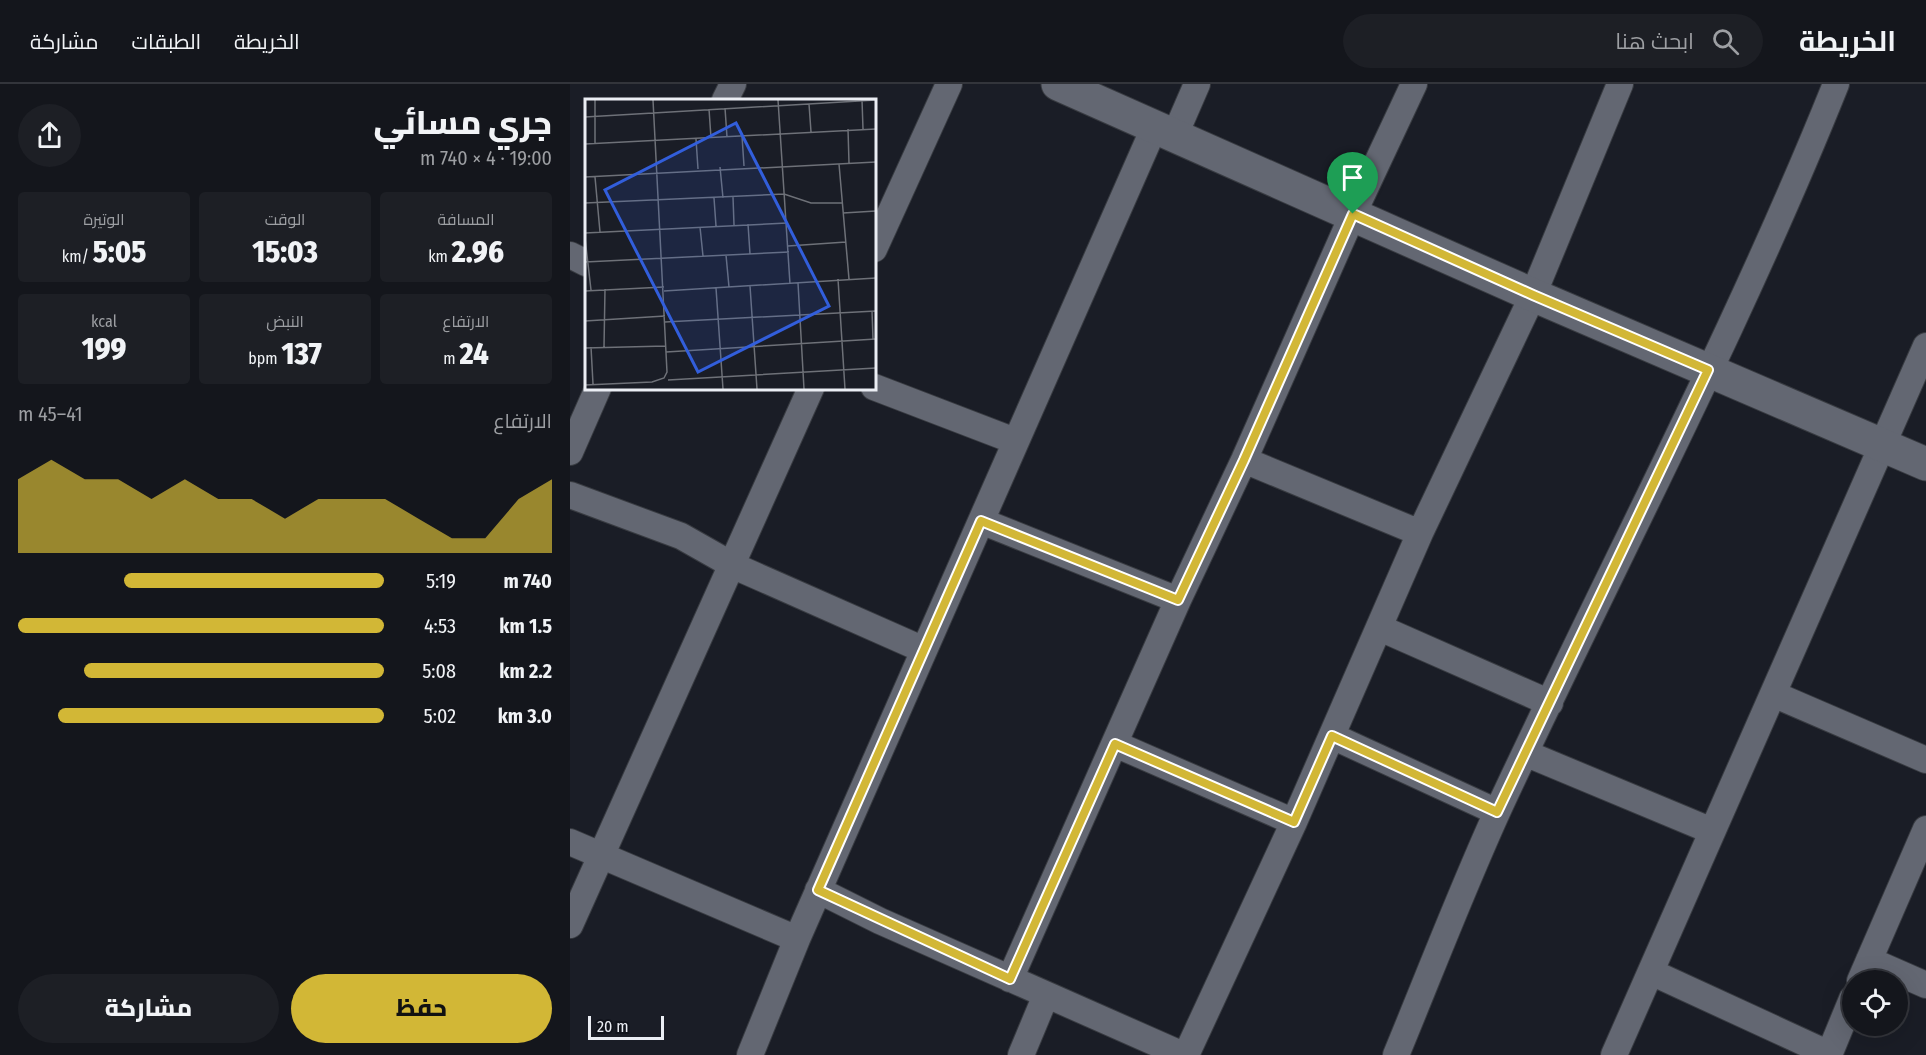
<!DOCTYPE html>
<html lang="ar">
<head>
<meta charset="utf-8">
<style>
	body { margin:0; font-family:"Fira Sans Condensed",Cairo,sans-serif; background:#1d1f25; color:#f1f3f6; direction:rtl; height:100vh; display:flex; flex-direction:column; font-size:22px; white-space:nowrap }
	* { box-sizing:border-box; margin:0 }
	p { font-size:20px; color:#9d9fa3 }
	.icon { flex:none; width:33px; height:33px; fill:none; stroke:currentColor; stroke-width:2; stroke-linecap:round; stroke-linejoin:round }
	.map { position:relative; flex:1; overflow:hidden; direction:ltr }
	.sheet { display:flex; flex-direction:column; background:#14161c; width:570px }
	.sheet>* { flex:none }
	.tools { position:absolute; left:1272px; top:886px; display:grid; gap:12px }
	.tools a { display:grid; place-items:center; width:66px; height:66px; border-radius:50%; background:#14161c; box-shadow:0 6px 24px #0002,0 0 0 2px #33353b; font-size:30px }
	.scale { position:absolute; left:18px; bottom:15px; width:76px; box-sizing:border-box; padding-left:6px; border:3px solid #ebeef4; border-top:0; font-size:16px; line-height:21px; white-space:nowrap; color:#ebeef4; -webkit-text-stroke:4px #11141c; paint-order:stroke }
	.pin { position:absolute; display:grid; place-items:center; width:51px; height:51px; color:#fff; margin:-62px -26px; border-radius:50% 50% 50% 0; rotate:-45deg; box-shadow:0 0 6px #0007 }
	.pin .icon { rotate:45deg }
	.round { display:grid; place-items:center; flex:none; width:63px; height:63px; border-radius:32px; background:#1d1f25 }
	.headline { display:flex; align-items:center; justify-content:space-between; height:102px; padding:0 18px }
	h1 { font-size:33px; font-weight:800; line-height:45px }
	.metrics { display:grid; grid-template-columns:repeat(3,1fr); gap:9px; height:102px; padding:6px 18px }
	.metrics div { display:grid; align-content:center; border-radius:6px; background:#1d1f25; text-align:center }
	.metrics b { font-size:30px; font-weight:800 }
	.metrics small { font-size:16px; font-weight:400 }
	.metrics p { font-size:16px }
	.chart { height:168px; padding:12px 18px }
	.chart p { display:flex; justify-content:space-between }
	.chart svg { width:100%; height:108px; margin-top:6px; fill:#d2b736; opacity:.7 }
	.cta { display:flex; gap:12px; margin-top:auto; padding:12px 18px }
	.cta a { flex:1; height:69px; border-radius:36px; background:#d2b736; color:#111; font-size:24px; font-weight:800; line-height:69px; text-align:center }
	.cta a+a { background:#1d1f25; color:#f1f3f6 }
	ul { padding:0 18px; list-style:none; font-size:20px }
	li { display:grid; grid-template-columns:96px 72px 1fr; align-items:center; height:45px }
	li i { height:15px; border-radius:8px; background:#d2b736 }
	header { display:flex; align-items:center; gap:36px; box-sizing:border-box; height:84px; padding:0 30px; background:#14161c; border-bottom:2px solid #33353b }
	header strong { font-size:28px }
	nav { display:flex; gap:33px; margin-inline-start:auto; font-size:21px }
	.search { width:420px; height:54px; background:#1d1f25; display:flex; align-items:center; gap:15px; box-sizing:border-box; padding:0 21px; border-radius:33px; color:#9d9fa3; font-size:22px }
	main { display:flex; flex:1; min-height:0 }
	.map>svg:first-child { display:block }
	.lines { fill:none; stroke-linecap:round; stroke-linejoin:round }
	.minor-casing { stroke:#383b41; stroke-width:28 }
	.tertiary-casing { stroke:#383b41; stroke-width:35 }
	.minor { stroke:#636772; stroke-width:26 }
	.tertiary { stroke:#636772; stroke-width:33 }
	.route-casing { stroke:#fff; stroke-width:12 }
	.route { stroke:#d2b736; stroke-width:8 }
	.inset-road { fill:none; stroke:#6e7178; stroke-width:1.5 }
	.view { fill:#325edb; fill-opacity:0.15; stroke:#325edb; stroke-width:3 }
	.inset-edge { fill:none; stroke:#ebeef4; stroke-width:3 }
</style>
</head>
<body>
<header>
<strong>الخريطة</strong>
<div class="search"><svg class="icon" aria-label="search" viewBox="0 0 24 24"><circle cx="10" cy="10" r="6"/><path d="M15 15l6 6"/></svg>ابحث هنا</div>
<nav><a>الخريطة</a><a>الطبقات</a><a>مشاركة</a></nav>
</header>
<main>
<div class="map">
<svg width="1356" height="971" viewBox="0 0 1356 971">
	<rect width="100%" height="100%" fill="#1a1d26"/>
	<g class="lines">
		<defs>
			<path id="minor" d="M155,16L163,0
				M604,53L627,0
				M304,165L379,0
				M0,171L16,179
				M304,303L445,357
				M0,368L28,304
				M674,376L850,449
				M0,411L111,452L164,482L354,566
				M411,437L608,516
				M810,544L980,619
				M1203,610L1356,676
				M762,652L927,728
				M545,660L724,738
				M955,669L1142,747
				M0,758L227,855
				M248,806L310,837L613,971
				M0,841L241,304
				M1299,876L1356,901
				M1081,888L1259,970
				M440,895L608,516L674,376L783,130L844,0
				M1290,897L1356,745
				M180,971L227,855L584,44
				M451,971L476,911
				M616,971L724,738L850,449L963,211L1050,0
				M826,971C860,889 892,805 929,724C1041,483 1167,247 1266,0
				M1044,971L1356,262
				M1259,971L1282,915"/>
			<path id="tertiary" d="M488,0L963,211L1356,380"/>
		</defs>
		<!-- minor casing -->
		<use href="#minor" class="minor-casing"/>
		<!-- tertiary casing -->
		<use href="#tertiary" class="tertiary-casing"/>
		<!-- minor -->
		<use href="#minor" class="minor"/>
		<!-- tertiary -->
		<use href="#tertiary" class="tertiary"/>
	</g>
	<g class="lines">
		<defs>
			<path id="route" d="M783,130L963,211L1138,286L927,728L762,652L724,738L545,660L440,895L248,806L411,437L608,516L674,376Z"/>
		</defs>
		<!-- route casing -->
		<use href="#route" class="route-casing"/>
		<!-- route -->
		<use href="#route" class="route"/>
	</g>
	<!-- overview -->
	<g transform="translate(15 15)">
		<rect width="291" height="291" fill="#1a1d26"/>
		<path class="inset-road" d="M10,1V44M193,1L205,185M277,1L278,30M224,5L226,33M140,9L142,38M124,10L126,39M0,18L291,1M263,30L264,64M157,37L159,67M111,40L113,70M0,45L291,30M254,65L264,180M135,68L138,99M0,78L291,63M10,78L15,133M148,98L149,126M129,99L131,127M0,104L199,95L226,104H257M258,114L291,112M163,125L165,155M115,128L118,157M0,134L202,124M0,139L6,191M203,147L261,143M141,156L144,188M0,163L204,153M253,180L260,290M213,184L219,290M165,187L172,290M131,189L138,290M0,192L79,188M79,192L291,179M287,212L288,240M0,222L80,217M80,223L291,212M6,248L8,285M19,248L20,190M0,249L81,247M81,253L291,240M83,281L291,269M0,286L67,283L79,279L82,273L68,1"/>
		<path class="view" d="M151,24L244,207L113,273L20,91Z"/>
		<rect width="291" height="291" class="inset-edge"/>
	</g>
</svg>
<div class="tools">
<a><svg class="icon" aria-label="locate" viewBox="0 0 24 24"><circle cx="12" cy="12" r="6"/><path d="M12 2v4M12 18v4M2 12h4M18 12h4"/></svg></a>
</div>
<div class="scale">20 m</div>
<div class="pin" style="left:783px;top:130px;background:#1e9e55"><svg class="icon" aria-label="arrive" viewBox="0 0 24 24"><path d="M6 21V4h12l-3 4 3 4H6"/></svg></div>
</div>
<section class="sheet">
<div class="headline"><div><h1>جري مسائي</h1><p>19:00 · 4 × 740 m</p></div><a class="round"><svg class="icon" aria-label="share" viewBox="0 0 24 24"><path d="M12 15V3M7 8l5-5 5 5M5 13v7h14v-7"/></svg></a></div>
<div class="metrics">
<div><p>المسافة</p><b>2.96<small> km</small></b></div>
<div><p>الوقت</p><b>15:03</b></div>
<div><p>الوتيرة</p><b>5:05<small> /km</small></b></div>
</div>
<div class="metrics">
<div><p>الارتفاع</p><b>24<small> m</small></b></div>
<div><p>النبض</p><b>137<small> bpm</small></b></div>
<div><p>kcal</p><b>199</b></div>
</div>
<div class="chart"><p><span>الارتفاع</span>41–45 m</p>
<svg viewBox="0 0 160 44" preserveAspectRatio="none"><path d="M0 44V14L10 6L20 14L30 14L40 22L50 14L60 22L70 22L80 30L90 22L100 22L110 22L120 30L130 38L140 38L150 22L160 14V44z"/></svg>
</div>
<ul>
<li><b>740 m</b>5:19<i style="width:71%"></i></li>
<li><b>1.5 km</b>4:53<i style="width:100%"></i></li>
<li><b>2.2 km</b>5:08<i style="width:82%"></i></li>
<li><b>3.0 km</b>5:02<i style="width:89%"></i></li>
</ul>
<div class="cta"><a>حفظ</a><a>مشاركة</a></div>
</section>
</main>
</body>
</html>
